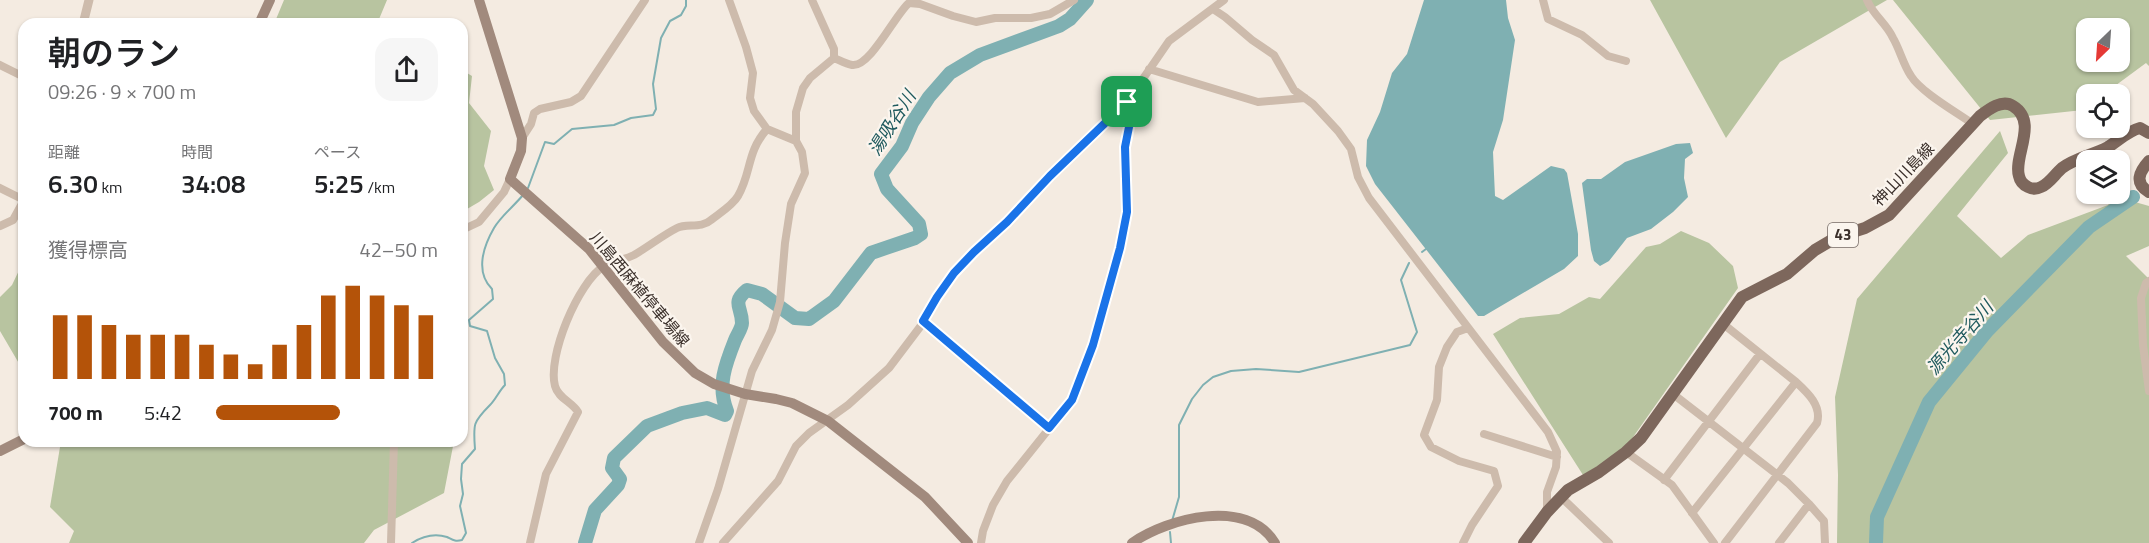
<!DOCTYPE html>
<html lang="ja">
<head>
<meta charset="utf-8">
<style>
	body { margin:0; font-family:"Titillium Web","Noto Sans JP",sans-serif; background:#f6f6f6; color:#202124; height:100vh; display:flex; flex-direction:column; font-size:22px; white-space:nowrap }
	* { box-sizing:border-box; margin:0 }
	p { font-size:20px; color:#757577 }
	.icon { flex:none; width:33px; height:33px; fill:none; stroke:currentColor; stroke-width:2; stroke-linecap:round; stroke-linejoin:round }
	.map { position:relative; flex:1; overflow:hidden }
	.sheet { position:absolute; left:18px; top:18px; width:450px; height:429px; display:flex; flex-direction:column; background:#fff; border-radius:18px; box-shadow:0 2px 4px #0004 }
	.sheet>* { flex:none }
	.needle { width:39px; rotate:205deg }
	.controls { position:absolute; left:2076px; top:18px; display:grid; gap:12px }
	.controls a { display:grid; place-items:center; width:54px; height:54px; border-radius:12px; background:#fff; box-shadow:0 2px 4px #0004; font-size:30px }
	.pin { position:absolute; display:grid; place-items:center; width:51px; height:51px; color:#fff; margin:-26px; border-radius:12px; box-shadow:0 3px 9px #0006 }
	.round { display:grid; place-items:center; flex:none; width:63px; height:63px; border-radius:18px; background:#f6f6f6 }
	.overview { display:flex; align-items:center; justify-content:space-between; height:102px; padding:0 30px }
	h1 { font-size:33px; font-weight:600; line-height:45px }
	.metrics { display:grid; grid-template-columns:repeat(3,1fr); gap:9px; height:102px; padding:6px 30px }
	.metrics div { display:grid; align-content:center }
	.metrics b { font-size:26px; font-weight:600 }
	.metrics small { font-size:16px; font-weight:400 }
	.metrics p { font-size:16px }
	.chart { height:168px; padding:12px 30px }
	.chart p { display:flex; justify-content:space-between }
	.chart svg { width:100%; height:108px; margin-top:6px; stroke:#b45309; stroke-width:6 }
	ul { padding:0 30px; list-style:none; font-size:20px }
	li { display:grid; grid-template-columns:96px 72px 1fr; align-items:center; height:45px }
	li i { height:15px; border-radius:8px; background:#b45309 }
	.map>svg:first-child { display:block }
	.green { fill:#b8c4a0; fill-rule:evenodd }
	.water { fill:#7fb0b2 }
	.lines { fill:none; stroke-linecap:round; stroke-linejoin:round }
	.stream { stroke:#7fb0b2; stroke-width:2 }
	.river { stroke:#7fb0b2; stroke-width:14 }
	.minor { stroke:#cdbbac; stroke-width:8 }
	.tertiary { stroke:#cdbbac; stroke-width:9 }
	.secondary { stroke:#a18a7d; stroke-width:10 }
	.primary { stroke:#7d675c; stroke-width:12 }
	.route-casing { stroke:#fff; stroke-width:12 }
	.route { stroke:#1a73e8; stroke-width:8 }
	.labels { text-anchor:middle; stroke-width:4.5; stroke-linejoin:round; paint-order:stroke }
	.shield { fill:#fbf5ee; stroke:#756b66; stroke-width:1.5 }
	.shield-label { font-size:15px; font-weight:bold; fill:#3b302b }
	.street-label { font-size:16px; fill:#3b302b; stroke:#fbf5ee }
	.water-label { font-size:18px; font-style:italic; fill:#1f5a5e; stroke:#fbf5ee }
</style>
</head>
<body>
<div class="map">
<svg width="2149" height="543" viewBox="0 0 2149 543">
	<rect width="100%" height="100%" fill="#f4ebe1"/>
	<!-- green -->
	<path class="green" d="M284,0H387L377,24H274Z
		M1650,0H1887L1780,62L1726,138Z
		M1893,0H2149V66L2146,63L2104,94H2086V107L2083,110L1990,120ZM2086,28H2120V62H2086Z
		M462,70L472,76L469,103L491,131L484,166L494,190L479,202L462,212Z
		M2000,131L2008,153L1957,216L2001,258L2028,235L2108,205L2116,194H2120L2122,185L2135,202L2149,206V246L2126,256L2149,279V543H1837L1838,475L1835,397L1857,299Z
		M1681,231L1709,243L1733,266L1738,288L1631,440L1608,460L1583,475L1493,334L1520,318L1559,314L1589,297L1600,299L1646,247L1660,244Z
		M24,260V372L0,331V297L12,285Z
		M61,441H454L444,493L374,530L364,543H69L74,531L50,507Z"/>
	<!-- water -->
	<path class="water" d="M1424,0H1506L1508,18L1515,40L1503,120L1493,152L1495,196L1503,200L1551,166L1564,169L1567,173L1578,234V256L1564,269L1484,316H1478L1375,184L1366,166L1367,140L1380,112L1392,73L1407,54Z
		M1690,143L1693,153L1685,159L1684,178L1688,197L1673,212L1651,229L1627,238L1609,261L1600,266L1594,261L1591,250L1582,183L1587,179H1601L1625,162L1676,144Z"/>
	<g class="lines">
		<!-- stream -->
		<path class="stream" d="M528,188L545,142L554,144L572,129L614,125L631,118L653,115L656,109L653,84L661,38L670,21L681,15L686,6V0
			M1422,252L1426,249
			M1172,521L1179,497V425L1192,399L1203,385L1213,377L1231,371L1256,369L1299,372L1410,345L1417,332L1401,280L1409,263
			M1170,532L1171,543
			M412,543C423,536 434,533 447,537C453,540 455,542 462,540L466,533L460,506L463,494L461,479L462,464L475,449C473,424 473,422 490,405C496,399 499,391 505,385L504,374L495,358L487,331L470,326L469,320L493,299L492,289C475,272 483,247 494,228C501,216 514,206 523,195"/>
		<!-- river -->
		<path class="river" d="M585,543L595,510L618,485L620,479L612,468L614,458L647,426L682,413L707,408L725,415L727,411C717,386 725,365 735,340C737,335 742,328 742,323C742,307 731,303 747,290L762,294L795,318L809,319L834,301L871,253L915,238L921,234L919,224L887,189L881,174L902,146L912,123L929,97L950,73L980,55L1059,26L1070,19L1087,0
			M1876,543L1877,517L1929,402L1987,331L2089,227L2133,197"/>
		<!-- minor -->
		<path class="minor" d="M729,0L746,47L753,73L750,98L754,111L767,129
			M812,0L834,49V58
			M1543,0L1548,19L1582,35L1608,56L1626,61
			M1867,0C1873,15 1886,23 1893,38C1900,50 1903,64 1911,76C1921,92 1956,112 1973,124
			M1213,9L1225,17L1252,40L1274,55L1294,90L1313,104L1338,131L1351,149L1358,177L1369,198L1548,432L1557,452L1556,467L1547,492V512
			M834,58C839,60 846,64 852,65C870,68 896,13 909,3L920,4L953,16L976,22L995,18H1031L1050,14L1074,0
			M0,65L24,77
			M1149,69L1258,102L1305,98
			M522,138L531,124L534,113L540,109L571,102L581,96L645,0
			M0,188L24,200
			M0,226L13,220L24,200
			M462,230L479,222L504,192L510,179
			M2149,281L2146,283L2141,298L2143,345L2149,391
			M923,321L1049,428
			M1673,394L1788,483L1809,504L1824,521L1825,543
			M1484,434L1557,457
			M1626,452L1672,485L1714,543
			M1664,480L1760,354
			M1561,497L1609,543
			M1692,513L1796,382L1722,323
			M391,543L394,441
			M530,543L546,474L578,412C572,402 558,398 555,386C547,357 578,282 604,266C613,261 624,260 634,255C648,247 663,235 677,228C687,223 701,229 711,220C720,213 733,205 738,196C752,172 746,153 767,129L796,141
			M699,543L718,489L752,371L772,330L780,302L785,243L791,204L805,173L802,152L796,141V112L803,88L810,78L834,58
			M723,543L778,481L796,446L809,433L848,405L889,368L920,327L937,297L954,273L974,251L1007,222L1050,176L1127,102L1169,41L1224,0
			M981,543L983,531L993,505L1007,481L1072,400L1093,345L1120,248L1127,212L1125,147L1129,127L1127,102
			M1463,543L1472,525L1498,486L1494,471L1459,461L1431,447L1424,435L1437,400L1439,367L1447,347L1457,332L1468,328
			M1725,543L1817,423C1822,406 1808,393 1796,382
			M1779,543L1809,504"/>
		<!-- tertiary -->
		<path class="tertiary" d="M83,24L89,0"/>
		<!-- secondary -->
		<path class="secondary" d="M479,0L522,138L521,151L510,179L589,249L663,342L695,373L714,384L745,394L776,399L792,403L828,421L925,497L968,543
			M259,24L270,0
			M0,451L24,439
			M1132,543C1168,518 1247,497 1275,543"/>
		<!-- primary -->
		<path class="primary" d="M2149,161C2139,172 2134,183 2149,192
			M1524,543L1547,512L1568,490L1599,472L1626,452L1641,438L1742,297L1787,274L1815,250L1837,237L1865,228L1889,215L1980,116C1989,109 2002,99 2013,106C2039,122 2013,156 2019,176C2020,181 2024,185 2028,187C2032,189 2037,189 2041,187C2049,184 2055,174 2062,168C2075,158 2093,155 2108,147C2118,141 2128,131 2140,128L2149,133"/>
	</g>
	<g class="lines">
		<defs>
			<path id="route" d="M1127,102L1129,127L1125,147L1127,212L1120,248L1093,345L1072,400L1049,428L923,321L937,297L954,273L974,252L1007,222L1050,176Z"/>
		</defs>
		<!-- route casing -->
		<use href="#route" class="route-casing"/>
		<!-- route -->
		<use href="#route" class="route"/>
	</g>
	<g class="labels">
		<!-- shield labels -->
		<rect class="shield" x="1828" y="223" width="30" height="24" rx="4.5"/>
		<g class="shield-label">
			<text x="1843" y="240">43</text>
		</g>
		<!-- street labels -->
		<g class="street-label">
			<text transform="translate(1903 174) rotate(-46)" y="6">神山川島線</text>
			<text transform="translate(640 289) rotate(50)" y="6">川島西麻植停車場線</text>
		</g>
		<!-- water labels -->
		<g class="water-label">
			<text transform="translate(892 123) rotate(-58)" y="6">湯吸谷川</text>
			<text transform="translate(1960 338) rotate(-49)" y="6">源光寺谷川</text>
		</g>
	</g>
</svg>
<div class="controls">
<a><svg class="needle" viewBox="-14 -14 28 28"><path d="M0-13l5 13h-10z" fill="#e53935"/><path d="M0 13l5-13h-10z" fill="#757577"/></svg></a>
<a><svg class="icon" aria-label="locate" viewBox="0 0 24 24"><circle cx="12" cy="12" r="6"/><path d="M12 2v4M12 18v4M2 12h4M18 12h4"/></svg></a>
<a><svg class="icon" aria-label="layers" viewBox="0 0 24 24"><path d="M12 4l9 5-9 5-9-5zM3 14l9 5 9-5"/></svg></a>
</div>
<div class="pin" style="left:1127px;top:102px;background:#1e9e55"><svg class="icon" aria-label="arrive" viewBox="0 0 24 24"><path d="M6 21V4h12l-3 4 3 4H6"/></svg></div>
<section class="sheet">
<div class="overview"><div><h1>朝のラン</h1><p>09:26 · 9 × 700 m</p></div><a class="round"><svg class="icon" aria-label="share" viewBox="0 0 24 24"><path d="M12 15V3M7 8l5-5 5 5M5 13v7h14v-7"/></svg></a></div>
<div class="metrics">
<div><p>距離</p><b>6.30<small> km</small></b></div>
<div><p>時間</p><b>34:08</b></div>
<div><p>ペース</p><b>5:25<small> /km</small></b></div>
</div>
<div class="chart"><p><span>獲得標高</span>42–50 m</p>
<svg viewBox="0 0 160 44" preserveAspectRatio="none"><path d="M5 44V18M15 44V18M25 44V22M35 44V26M45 44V26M55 44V26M65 44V30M75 44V34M85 44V38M95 44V30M105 44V22M115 44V10M125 44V6M135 44V10M145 44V14M155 44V18"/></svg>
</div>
<ul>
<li><b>700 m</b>5:42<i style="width:56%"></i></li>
</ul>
</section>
</div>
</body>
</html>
